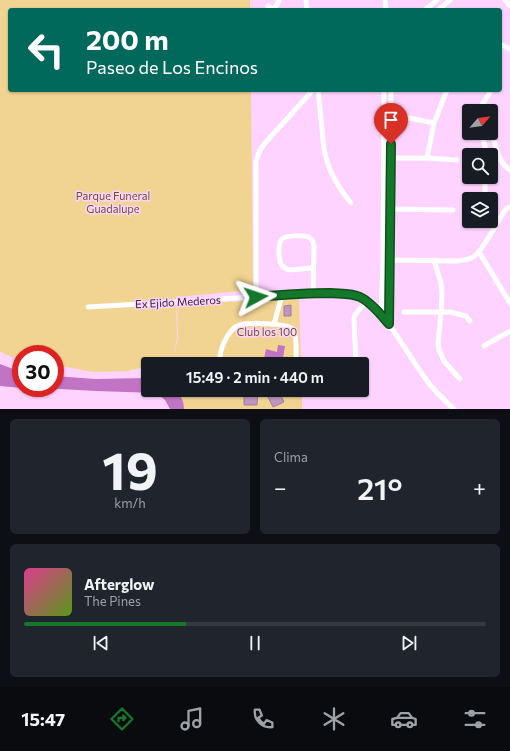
<!DOCTYPE html>
<html lang="es">
<meta charset="utf-8">
<style>
body{margin:0;font-family:Commissioner,sans-serif;background:#20242c;color:#f1f3f6;height:100vh;display:flex;flex-direction:column;font-size:15px;white-space:nowrap}
*{box-sizing:border-box;margin:0}
p{font-size:13px;color:#9ea1a6}
.icon{flex:none;width:22px;height:22px;fill:none;stroke:currentColor;stroke-width:2;stroke-linecap:round;stroke-linejoin:round}
.map{position:relative;height:409px;overflow:hidden}
.sheet{display:flex;flex-direction:column;gap:10px;padding:10px;background:#0d0f14;flex:1}
.sheet>*{flex:none}
.hud{position:absolute;left:8px;top:8px;width:494px;height:84px;border-radius:4px;box-shadow:0 1px 3px #0004;background:#00695c;color:#fff;overflow:hidden}
.needle{width:26px;rotate:62deg}
.tools{position:absolute;left:462px;top:104px;display:grid;gap:8px}
.tools a{display:grid;place-items:center;width:36px;height:36px;border-radius:4px;background:#171b24;box-shadow:0 1px 3px #0004;font-size:20px}
.speed{position:absolute;left:12px;top:345px;display:flex;gap:8px;font-size:20px;font-weight:700;text-align:center}
.speed>*{display:grid;place-content:center;width:52px;height:52px;border-radius:50%;background:#171b24;box-shadow:0 1px 3px #0004;line-height:1}
.speed .limit{border:6px solid #d22;background:#fff;color:#111}
.pin{position:absolute;display:grid;place-items:center;width:34px;height:34px;color:#fff;margin:-41px -17px;border-radius:50% 50% 50% 0;rotate:-45deg;box-shadow:0 0 4px #0007}
.pin .icon{rotate:45deg}
.me{position:absolute;width:44px;margin:-22px;rotate:85deg;stroke-linejoin:round;filter:drop-shadow(0 0 3px #0008)}
.turn{display:flex;align-items:center;gap:14px;height:84px;padding:0 12px;font-size:18px}
.turn .icon{width:52px;height:52px;stroke-width:2.5}
.turn b{display:block;font-size:28px;line-height:34px}
.big{font-size:30px;font-weight:600;line-height:1.1}
.sheet .widget{flex:1;display:flex;flex-direction:column;justify-content:center;gap:6px;min-width:0;padding:0 14px;border-radius:6px;background:#20242c}
.sheet .dial{align-items:center;gap:0}
.dial b{font-size:52px;line-height:1}
.song{display:flex;align-items:center;gap:12px}
.cover{width:48px;height:48px;border-radius:6px;background:linear-gradient(135deg,hsl(330 70% 55%),hsl(90 70% 35%))}
.played{height:4px;border-radius:2px;background:linear-gradient(90deg,#14782a 35%,#363941 35%)}
.keys{display:flex;justify-content:space-around;direction:ltr}
.heat{display:flex;justify-content:space-between;align-items:center;font-size:22px;direction:ltr}
.sheet .tiles{flex:1;display:grid;gap:10px;grid-template-columns:1fr 1fr}
.widget:last-child{grid-column:span 2}
.trip{position:absolute;left:141px;top:357px;width:228px;height:40px;border-radius:4px;background:#171b24;box-shadow:0 1px 3px #0004;font-weight:600;line-height:40px;text-align:center}
.tab-bar{display:flex;height:64px;justify-content:space-around;align-items:center;background:#090b0e;color:#9ea1a6}
.tab-bar .icon{width:28px;height:28px}
.tab-bar .selected{color:#14782a}
.tab-bar b{font-size:18px;color:#f1f3f6}
.map>svg:first-child{display:block}
.green{fill:#f1d392}
.water{fill:#c274c4}
.building{fill:#be95be;stroke:#a47ca4}
.lines{fill:none;stroke-linecap:round;stroke-linejoin:round}
.street{stroke:#fff;stroke-width:5}
.route-casing{stroke:#0d4e1b;stroke-width:10}
.route{stroke:#14782a;stroke-width:7}
.labels{text-anchor:middle;stroke-width:3;stroke-linejoin:round;paint-order:stroke}
.park-label{font-size:11px;fill:#685426;stroke:#fed3ff}
.street-label{font-size:11px;fill:#2e1e2e;stroke:#fed3ff}
</style>
<div class="map">
<svg width="510" height="409" viewBox="0 0 510 409">
<rect width="100%" height="100%" fill="#fed3ff"/>
<g class="green">
<path d="M0 0H250V10H10V90H251L253 290 176 297 177 339 173 358 178 339 177 304 299 299 301 364H172L173 358 154 364H148V366L128 371 93 372 55 365V354H21V359L12 357 0 352Z"/>
<path d="M176 390H302V409H184C184 401 181 396 176 390Z"/>
</g>
<g class="water">
<path d="M278 345 285 346 282 364 272 363 271 364H263L266 349 277 352Z"/>
<path d="M0 364 21 372V388L0 386Z"/>
<path d="M55 376 95 379 148 378V390H176C181 396 184 401 184 409H170L165 400 160 396 155 393 96 391 42 388H55Z"/>
</g>
<g class="building">
<path d="M291 305V316H284V306Z"/>
<path d="M244 390H258L257 405H244Z"/>
<path d="M277 390H278L284 402 273 407 267 395Z"/>
</g>
<g class="lines">
<g class="street">
<path d="M306 0 307 10"/>
<path d="M385 0 386 10"/>
<path d="M505 0 510 6"/>
<path d="M268 6 271 9C276 8 277 5 279 0"/>
<path d="M425 10 437 0"/>
<path d="M438 10 450 0"/>
<path d="M500 44 510 49"/>
<path d="M318 90 324 149C328 171 338 187 351 203"/>
<path d="M478 111 489 94 491 90"/>
<path d="M404 117 434 123"/>
<path d="M481 133 485 146V155"/>
<path d="M491 133C497 146 497 162 510 170"/>
<path d="M389 158H427L457 160"/>
<path d="M427 158 434 123 447 90"/>
<path d="M485 199V177"/>
<path d="M388 209 453 210"/>
<path d="M479 252 510 303"/>
<path d="M386 260 458 261C463 260 469 260 473 257 482 252 497 223 503 213L507 208 510 207"/>
<path d="M434 260 441 283 442 295 441 312 438 344 439 350 444 361 460 379"/>
<path d="M313 293 314 246C313 243 313 240 310 238 306 235 286 235 282 239 279 242 279 247 279 251 279 260 280 268 290 270L313 268"/>
<path d="M256 297V161L260 150 265 143 313 90"/>
<path d="M88 307C142 304 196 301 251 297 281 296 311 291 341 294 350 295 360 296 367 302 392 322 406 352 425 378 433 390 444 400 454 409"/>
<path d="M404 312H450L466 316 470 321"/>
<path d="M381 315 383 260 384 90"/>
<path d="M274 324 282 295"/>
<path d="M389 324 391 90"/>
<path d="M484 346 510 331"/>
<path d="M221 364C217 353 228 328 240 325 248 322 289 323 294 330 297 336 296 357 296 364"/>
<path d="M356 364 354 319 355 315 366 301"/>
</g>
</g>
<g class="lines">
<defs>
<path id="route" d="M256 297C280 295 305 293 330 293 340 294 351 293 360 297 371 302 382 316 389 324L391 144"/>
</defs>
<use href="#route" class="route-casing"/>
<use href="#route" class="route"/>
</g>
<g class="labels">
<g class="park-label">
<text x="113" y="200">Parque Funeral<tspan x="113" dy="13">Guadalupe</tspan></text>
<text x="267" y="336">Club los 100</text>
</g>
<g class="street-label">
<text transform="translate(178 302) rotate(-3)" y="4">Ex Ejido Mederos</text>
</g>
</g>
</svg>
<div class="tools">
<a><svg class="needle" viewBox="-14 -14 28 28"><path d="M0-13l5 13h-10z" fill="#e53935"/><path d="M0 13l5-13h-10z" fill="#9ea1a6"/></svg></a>
<a><svg class="icon" aria-label="search" viewBox="0 0 24 24"><circle cx="10" cy="10" r="6"/><path d="M15 15l6 6"/></svg></a>
<a><svg class="icon" aria-label="layers" viewBox="0 0 24 24"><path d="M12 4l9 5-9 5-9-5zM3 14l9 5 9-5"/></svg></a>
</div>
<div class="speed"><div class="limit">30</div></div>
<div class="pin" style="left:391px;top:144px;background:#d93025"><svg class="icon" aria-label="arrive" viewBox="0 0 24 24"><path d="M6 21V4h12l-3 4 3 4H6"/></svg></div>
<svg class="me" style="left:256px;top:297px" viewBox="-20 -20 40 40"><path d="M0-17L14 15 0 8-14 15z" fill="#14782a" stroke="#fff" stroke-width="4"/></svg>
<div class="trip">15:49 · 2 min · 440 m</div>
<div class="hud">
<div class="turn"><svg class="icon" aria-label="left" viewBox="0 0 24 24"><path d="M17 20v-9H6M10 6l-5 5 5 5"/></svg><div><b>200 m</b>Paseo de Los Encinos</div></div>
</div>
</div>
<section class="sheet">
<div class="tiles">
<div class="widget dial"><b>19</b><p>km/h</p></div>
<div class="widget"><p>Clima</p>
<div class="heat"><a>−</a><b class="big">21°</b><a>+</a></div>
</div>
<div class="widget">
<div class="song"><i class="cover"></i><div><b>Afterglow</b><p>The Pines</p></div></div>
<div class="played"></div>
<div class="keys"><svg class="icon" aria-label="previous" viewBox="0 0 24 24"><path d="M18 5L8 12l10 7zM5 5v14"/></svg><svg class="icon" aria-label="pause" viewBox="0 0 24 24"><path d="M8 5v14M16 5v14"/></svg><svg class="icon" aria-label="next" viewBox="0 0 24 24"><path d="M6 5l10 7-10 7zM19 5v14"/></svg></div>
</div>
</div>
</section>
<nav class="tab-bar">
<b>15:47</b>
<svg class="icon selected" aria-label="directions" viewBox="0 0 24 24"><path d="M12 3l9 9-9 9-9-9zM9 14v-3h6M13 9l2 2-2 2"/></svg>
<svg class="icon" aria-label="music" viewBox="0 0 24 24"><path d="M9 18V5l10-2v13"/><circle cx="6" cy="18" r="3"/><circle cx="16" cy="16" r="3"/></svg>
<svg class="icon" aria-label="phone" viewBox="0 0 24 24"><path d="M5 4h4l2 5-3 2q2 4 5 5l2-3 5 2v4C11 20 4 13 5 4z"/></svg>
<svg class="icon" aria-label="climate" viewBox="0 0 24 24"><path d="M12 3v18M4 7l16 10M4 17L20 7"/></svg>
<svg class="icon" aria-label="car" viewBox="0 0 24 24"><path d="M5 17H2v-5l4-1 3-4h7l3 4 3 1v5h-3M9 17h6M6 11h13"/><circle cx="7" cy="17" r="2"/><circle cx="17" cy="17" r="2"/></svg>
<svg class="icon" aria-label="filters" viewBox="0 0 24 24"><path d="M4 7h16M4 17h16"/><circle cx="9" cy="7" r="2"/><circle cx="15" cy="17" r="2"/></svg>
</nav>
